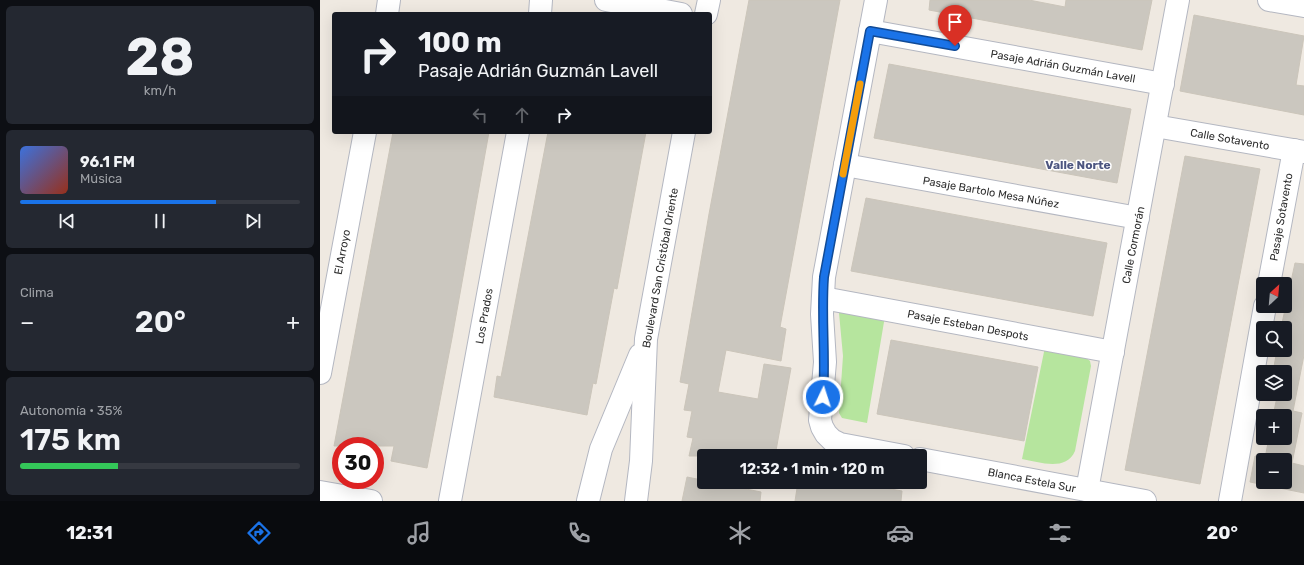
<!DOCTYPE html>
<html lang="es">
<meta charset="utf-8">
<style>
body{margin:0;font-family:Rubik,sans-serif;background:#242831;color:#f1f3f6;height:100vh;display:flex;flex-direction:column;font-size:15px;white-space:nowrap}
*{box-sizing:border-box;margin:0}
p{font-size:13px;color:#9ea1a6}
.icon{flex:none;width:22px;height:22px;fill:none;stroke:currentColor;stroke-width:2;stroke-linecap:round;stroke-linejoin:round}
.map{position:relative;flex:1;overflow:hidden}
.drawer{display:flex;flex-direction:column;gap:6px;padding:6px;background:#0d0f14;width:320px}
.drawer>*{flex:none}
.guide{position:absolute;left:12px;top:12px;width:380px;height:122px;border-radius:4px;box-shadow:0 4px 16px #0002;background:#171b24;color:#f1f3f6;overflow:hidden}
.needle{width:26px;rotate:26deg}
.tools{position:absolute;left:936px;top:277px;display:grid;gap:8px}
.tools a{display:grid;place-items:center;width:36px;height:36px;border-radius:4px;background:#171b24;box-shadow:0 4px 16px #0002;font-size:20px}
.speed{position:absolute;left:12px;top:437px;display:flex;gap:8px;font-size:20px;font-weight:700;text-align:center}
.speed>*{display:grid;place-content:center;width:52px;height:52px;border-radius:50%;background:#171b24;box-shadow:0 4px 16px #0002;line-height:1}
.speed .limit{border:6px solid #d22;background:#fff;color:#111}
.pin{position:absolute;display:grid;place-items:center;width:34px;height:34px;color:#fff;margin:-41px -17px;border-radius:50% 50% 50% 0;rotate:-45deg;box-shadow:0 0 4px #0007}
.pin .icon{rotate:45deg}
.me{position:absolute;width:44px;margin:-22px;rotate:4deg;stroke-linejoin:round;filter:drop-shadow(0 0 3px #0008)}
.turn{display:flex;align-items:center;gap:14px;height:84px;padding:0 20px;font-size:18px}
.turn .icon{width:52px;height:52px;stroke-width:2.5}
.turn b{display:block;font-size:28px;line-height:34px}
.lanes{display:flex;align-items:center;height:38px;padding:0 20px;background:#0003;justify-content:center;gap:20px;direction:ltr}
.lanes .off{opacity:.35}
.big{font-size:30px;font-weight:600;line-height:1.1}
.drawer .widget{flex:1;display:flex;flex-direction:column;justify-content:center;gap:6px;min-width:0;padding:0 14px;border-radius:6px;background:#242831}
.drawer .dial{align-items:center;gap:0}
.dial b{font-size:52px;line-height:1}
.song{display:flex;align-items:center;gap:12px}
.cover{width:48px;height:48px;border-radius:6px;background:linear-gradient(135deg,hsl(220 70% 55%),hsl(10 70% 35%))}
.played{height:4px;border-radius:2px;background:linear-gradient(90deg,#1a73e8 70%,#363941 70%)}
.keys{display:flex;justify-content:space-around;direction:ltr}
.heat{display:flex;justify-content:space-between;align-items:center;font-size:22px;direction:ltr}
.charge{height:6px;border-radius:3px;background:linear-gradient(90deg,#34c759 35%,#363941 0)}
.trip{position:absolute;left:377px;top:449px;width:230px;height:40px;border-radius:4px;background:#171b24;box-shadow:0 4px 16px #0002;font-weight:600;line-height:40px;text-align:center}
.tab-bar{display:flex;height:64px;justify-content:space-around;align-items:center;background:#090b0e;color:#9ea1a6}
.tab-bar .icon{width:28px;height:28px}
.tab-bar .current{color:#1a73e8}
.tab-bar b{font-size:18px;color:#f1f3f6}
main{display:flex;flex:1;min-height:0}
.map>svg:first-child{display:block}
.green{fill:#b6e59e}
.building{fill:#cbc7bf;stroke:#cbc5ba;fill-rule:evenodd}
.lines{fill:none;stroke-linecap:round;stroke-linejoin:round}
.minor-casing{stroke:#b4b7c1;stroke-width:24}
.minor{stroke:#fff;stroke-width:22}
.route-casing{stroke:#114b97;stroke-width:10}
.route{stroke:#1a73e8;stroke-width:7}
.slow{stroke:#f59e0b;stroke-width:7}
.labels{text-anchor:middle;stroke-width:3;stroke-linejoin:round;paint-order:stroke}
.street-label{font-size:11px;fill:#2e2e2e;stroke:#fff}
.neighbourhood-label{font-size:12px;font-weight:bold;fill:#4d5680;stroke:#fff}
</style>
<main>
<section class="drawer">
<div class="widget dial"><b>28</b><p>km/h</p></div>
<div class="widget">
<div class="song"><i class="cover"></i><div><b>96.1 FM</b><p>Música</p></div></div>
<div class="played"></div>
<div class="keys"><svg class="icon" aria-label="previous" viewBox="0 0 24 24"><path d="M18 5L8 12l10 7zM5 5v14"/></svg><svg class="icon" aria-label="pause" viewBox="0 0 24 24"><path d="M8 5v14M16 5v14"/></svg><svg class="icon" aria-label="next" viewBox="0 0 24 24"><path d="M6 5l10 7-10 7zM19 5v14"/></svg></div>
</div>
<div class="widget"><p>Clima</p>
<div class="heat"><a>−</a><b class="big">20°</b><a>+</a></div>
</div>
<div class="widget"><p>Autonomía · 35%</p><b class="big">175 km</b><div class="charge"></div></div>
</section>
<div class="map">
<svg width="984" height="501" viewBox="0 0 984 501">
<rect width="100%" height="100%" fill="#efe9e1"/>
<g class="green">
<path d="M522 308 565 316 547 423 522 418 519 413 523 356 519 313Z"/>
<path d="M725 347 766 358 770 361 771 366 755 451C746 472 719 462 702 459Z"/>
</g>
<g class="building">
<path d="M429 0H520L460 327 466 329 461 361 406 350 398 392 438 399 444 364 471 368 455 456H369L373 438 367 437 372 411 364 410 369 384 360 382 389 214Z"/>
<path d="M610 0H709L745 7 746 0H832L822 50 609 10Z"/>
<path d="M874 15 984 36 976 85 984 86V115L860 91Z"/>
<path d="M569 64 811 109 797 183 554 138Z"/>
<path d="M73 132H169L132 338 107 468 71 461 74 446H14Z"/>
<path d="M228 132H326L297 289 294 288 276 384 273 383 267 415 174 397 177 376 181 377Z"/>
<path d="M865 156 940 169 880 484 805 470Z"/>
<path d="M546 198 787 243 773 316 531 271Z"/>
<path d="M975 263 984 264V355L973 411 982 413 972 463 984 466V493L930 482 935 456 945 458 949 438H965V416H953L957 397 948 395 965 394V372H953L957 350H965V328H961ZM943 460H965V482H943Z"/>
<path d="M571 340 718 367 704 441 557 414Z"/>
<path d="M367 477 441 492 440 501H362Z"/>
<path d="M478 482H532L582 491 581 501H475Z"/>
</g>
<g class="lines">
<defs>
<g id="minor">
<path d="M286 0 361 14"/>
<path d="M556 0 504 277 502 314 505 362 500 420 502 427 506 434 512 440 520 444 584 456"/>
<path d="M949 0 984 6"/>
<path d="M67 14 69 0"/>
<path d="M220 14 221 0"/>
<path d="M386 14 389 0"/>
<path d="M550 31 843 84"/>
<path d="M835 126 984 152"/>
<path d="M525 165 818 218"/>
<path d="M949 284 974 150"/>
<path d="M503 298 793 352"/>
<path d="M0 373 45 132"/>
<path d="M600 459 825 501"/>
<path d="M767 490 858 0"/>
<path d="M0 492 51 501"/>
<path d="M130 501 198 132"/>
<path d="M268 501 281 449 320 355"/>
<path d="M316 501 321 461 326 339 364 132"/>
<path d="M910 501 945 306"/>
</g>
</defs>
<use href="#minor" class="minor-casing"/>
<use href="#minor" class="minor"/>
</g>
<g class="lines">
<defs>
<path id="route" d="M503 397C506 357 501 317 504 277L550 31 635 46"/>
</defs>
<use href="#route" class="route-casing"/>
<use href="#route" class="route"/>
<path class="slow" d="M523 174 540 84"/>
</g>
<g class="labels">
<g class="street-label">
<text transform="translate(743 66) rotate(10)" y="4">Pasaje Adrián Guzmán Lavell</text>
<text transform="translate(910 139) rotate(10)" y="4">Calle Sotavento</text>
<text transform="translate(671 192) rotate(10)" y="4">Pasaje Bartolo Mesa Núñez</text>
<text transform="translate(961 217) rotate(-80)" y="4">Pasaje Sotavento</text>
<text transform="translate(813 245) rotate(-79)" y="4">Calle Cormorán</text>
<text transform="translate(22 252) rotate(-79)" y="4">El Arroyo</text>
<text transform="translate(340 268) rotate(-80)" y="4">Boulevard San Cristóbal Oriente</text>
<text transform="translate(164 316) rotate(-80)" y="4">Los Prados</text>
<text transform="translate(648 325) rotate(11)" y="4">Pasaje Esteban Despots</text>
<text transform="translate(712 480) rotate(11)" y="4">Blanca Estela Sur</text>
</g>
<g class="neighbourhood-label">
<text x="758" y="169">Valle Norte</text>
</g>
</g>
</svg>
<div class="tools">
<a><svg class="needle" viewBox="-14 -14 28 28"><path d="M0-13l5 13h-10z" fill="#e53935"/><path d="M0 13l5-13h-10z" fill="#9ea1a6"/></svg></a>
<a><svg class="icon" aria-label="search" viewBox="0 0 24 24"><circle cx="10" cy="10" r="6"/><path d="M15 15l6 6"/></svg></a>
<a><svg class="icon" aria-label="layers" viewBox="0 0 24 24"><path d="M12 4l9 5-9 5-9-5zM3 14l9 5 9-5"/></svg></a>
<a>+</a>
<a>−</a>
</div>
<div class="speed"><div class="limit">30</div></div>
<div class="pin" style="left:635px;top:46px;background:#d93025"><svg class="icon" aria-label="arrive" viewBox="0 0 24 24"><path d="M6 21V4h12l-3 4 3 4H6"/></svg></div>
<svg class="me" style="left:503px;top:397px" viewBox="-20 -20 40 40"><circle r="17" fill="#1a73e8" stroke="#fff" stroke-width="3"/><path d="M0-11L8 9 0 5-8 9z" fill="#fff"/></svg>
<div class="trip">12:32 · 1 min · 120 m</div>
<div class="guide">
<div class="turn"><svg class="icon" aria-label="right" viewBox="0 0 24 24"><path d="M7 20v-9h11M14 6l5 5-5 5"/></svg><div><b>100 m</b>Pasaje Adrián Guzmán Lavell</div></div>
<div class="lanes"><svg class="icon off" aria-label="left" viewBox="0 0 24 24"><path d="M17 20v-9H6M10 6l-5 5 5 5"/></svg><svg class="icon off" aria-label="ahead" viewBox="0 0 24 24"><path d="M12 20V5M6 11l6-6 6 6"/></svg><svg class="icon" aria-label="right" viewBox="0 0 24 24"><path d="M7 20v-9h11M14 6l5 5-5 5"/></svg></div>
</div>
</div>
</main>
<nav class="tab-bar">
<b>12:31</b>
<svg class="icon current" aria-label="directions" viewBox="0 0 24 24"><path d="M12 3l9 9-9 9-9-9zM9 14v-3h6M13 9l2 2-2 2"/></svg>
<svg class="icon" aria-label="music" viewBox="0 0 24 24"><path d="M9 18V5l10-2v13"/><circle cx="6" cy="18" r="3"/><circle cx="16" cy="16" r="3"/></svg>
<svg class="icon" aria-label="phone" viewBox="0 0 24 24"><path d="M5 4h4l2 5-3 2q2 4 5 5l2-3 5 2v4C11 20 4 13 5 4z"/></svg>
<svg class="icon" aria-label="climate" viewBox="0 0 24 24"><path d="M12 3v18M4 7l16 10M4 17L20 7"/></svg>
<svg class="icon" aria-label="car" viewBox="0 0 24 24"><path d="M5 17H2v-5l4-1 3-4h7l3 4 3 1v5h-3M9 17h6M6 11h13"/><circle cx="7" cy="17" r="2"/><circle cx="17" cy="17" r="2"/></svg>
<svg class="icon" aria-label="filters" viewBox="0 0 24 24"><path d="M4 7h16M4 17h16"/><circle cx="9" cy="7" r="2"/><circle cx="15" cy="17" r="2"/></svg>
<b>20°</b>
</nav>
